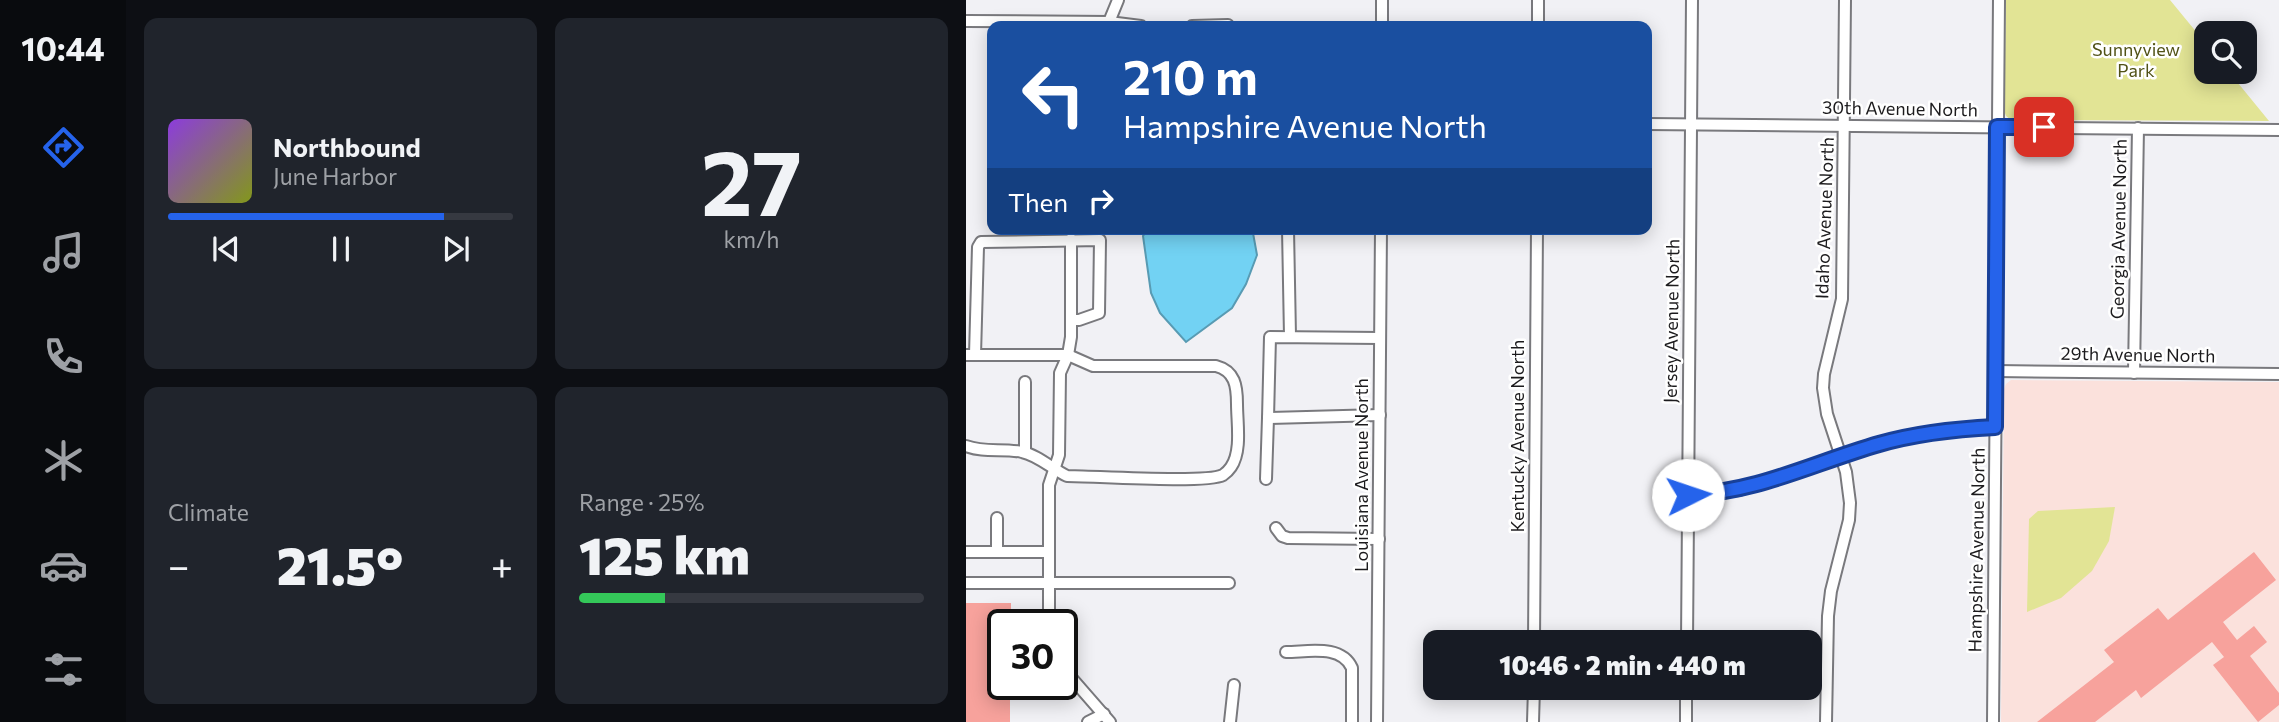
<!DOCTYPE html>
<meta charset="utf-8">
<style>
body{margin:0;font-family:Commissioner,sans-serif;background:#20242c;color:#f1f3f6;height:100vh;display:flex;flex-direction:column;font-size:26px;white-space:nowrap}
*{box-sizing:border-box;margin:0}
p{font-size:23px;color:#9ea1a6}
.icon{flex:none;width:38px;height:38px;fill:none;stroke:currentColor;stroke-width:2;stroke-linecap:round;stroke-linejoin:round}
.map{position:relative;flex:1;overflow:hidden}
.drawer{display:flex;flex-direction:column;gap:18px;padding:18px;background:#0d0f14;width:840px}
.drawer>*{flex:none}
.top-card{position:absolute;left:21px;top:21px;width:665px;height:214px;border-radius:14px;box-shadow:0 4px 18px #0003;background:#1a4fa0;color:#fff;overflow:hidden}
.buttons{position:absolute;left:1228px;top:21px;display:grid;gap:14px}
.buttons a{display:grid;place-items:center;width:63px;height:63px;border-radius:14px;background:#171b24;box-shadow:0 4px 18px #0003;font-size:35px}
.speed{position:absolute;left:21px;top:609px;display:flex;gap:14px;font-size:35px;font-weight:700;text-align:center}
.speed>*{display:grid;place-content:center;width:91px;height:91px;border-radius:50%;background:#171b24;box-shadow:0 4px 18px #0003;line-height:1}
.speed .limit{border:4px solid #111;border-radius:10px;background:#fff;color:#111}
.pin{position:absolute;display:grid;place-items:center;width:60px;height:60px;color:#fff;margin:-30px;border-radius:14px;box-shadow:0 4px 10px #0006}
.me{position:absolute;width:77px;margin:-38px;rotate:86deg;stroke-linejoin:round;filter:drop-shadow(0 0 5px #0008)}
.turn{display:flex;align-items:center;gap:24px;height:147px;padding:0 21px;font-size:32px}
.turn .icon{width:91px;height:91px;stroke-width:2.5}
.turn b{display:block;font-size:49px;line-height:60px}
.then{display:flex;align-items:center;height:66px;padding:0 21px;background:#0003;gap:14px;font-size:26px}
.big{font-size:52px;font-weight:800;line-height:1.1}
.drawer .widget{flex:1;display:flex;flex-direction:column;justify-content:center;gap:10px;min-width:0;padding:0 24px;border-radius:14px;background:#20242c}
.drawer .dial{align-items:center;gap:0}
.dial b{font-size:91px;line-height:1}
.song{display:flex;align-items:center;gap:21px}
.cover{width:84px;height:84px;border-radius:10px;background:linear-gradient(135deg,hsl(270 70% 55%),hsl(70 70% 35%))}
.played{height:7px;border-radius:4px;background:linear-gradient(90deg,#2563eb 80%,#363941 80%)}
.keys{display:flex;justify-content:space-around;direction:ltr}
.heat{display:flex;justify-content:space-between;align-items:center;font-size:38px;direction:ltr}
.charge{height:10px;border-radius:5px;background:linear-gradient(90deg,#34c759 25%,#363941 0)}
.drawer .tiles{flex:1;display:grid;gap:18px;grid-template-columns:repeat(2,1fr)}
.trip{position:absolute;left:457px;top:630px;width:399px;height:70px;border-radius:14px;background:#171b24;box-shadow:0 4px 18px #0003;font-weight:800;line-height:70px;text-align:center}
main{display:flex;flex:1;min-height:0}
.menu{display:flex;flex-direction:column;width:126px;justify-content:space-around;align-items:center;background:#090b0e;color:#9ea1a6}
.menu .icon{width:49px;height:49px}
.menu .current{color:#2563eb}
.menu b{font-size:32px;color:#f1f3f6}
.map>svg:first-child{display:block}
.education{fill:#fbe1dc}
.green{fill:#e2e495}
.water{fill:#72d2f3;stroke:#589bb3;stroke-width:2}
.building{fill:#f7a29c}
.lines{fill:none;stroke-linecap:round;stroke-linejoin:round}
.minor-casing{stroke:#79797d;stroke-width:14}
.minor{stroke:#fff;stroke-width:10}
.route-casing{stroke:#184099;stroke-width:18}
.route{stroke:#2563eb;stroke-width:12}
.labels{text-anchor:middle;stroke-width:5;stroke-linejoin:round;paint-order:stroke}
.park-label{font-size:18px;fill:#515216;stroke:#fff}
.street-label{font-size:18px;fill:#1c1b1d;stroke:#fff}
</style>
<main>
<nav class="menu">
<b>10:44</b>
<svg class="icon current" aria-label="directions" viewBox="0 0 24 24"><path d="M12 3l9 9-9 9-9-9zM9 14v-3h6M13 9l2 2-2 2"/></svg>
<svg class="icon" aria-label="music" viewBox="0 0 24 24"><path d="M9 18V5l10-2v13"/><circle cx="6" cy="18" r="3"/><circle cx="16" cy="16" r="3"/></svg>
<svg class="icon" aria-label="phone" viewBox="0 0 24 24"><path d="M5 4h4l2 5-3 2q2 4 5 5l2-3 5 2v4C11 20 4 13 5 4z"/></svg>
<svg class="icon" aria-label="climate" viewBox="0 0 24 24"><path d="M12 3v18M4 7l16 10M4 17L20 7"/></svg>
<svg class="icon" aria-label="car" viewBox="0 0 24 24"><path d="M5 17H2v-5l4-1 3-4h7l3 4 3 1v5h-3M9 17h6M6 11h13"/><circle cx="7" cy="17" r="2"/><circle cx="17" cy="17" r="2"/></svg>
<svg class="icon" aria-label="filters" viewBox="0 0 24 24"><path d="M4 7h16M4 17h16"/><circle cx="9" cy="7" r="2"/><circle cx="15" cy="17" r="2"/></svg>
</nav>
<section class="drawer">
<div class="tiles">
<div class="widget">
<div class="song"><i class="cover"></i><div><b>Northbound</b><p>June Harbor</p></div></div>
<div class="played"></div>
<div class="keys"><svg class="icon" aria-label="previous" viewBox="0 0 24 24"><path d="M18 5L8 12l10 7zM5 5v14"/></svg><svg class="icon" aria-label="pause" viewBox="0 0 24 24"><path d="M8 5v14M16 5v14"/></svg><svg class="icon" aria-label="next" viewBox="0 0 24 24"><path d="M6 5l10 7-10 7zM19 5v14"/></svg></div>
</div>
<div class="widget dial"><b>27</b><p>km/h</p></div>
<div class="widget"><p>Climate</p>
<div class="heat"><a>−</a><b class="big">21.5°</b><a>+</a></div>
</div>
<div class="widget"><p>Range · 25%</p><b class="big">125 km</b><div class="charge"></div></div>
</div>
</section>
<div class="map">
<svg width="1313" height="722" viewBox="0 0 1313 722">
<rect width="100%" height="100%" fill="#f1f1f5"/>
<path class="education" d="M1045 380 1313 382V722H1035L1038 389 1040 384Z"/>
<g class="green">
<path d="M1040 0H1204L1241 45V72H1263L1303 121 1045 120 1040 116 1038 110Z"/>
<path d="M1149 507 1143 541 1126 571 1095 598 1061 612 1063 519 1072 511Z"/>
</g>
<path class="water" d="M182 229H284L287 233 291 255 280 284 266 308 220 342 194 313 185 293 177 236Z"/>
<g class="building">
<path d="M1288 552 1310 580 1257 622 1271 640 1288 626 1301 642 1284 656 1313 693V705L1292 722 1247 665 1258 657 1246 642 1175 698 1170 690 1129 722H1071L1148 662 1138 650 1192 608 1202 620Z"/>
<path d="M0 603H45V625H37V684H44V722H0Z"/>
</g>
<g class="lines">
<defs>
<g id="minor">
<path d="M0 21 143 22 175 26"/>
<path d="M143 22 152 0"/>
<path d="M226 26 262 25"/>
<path d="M416 26V0"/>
<path d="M572 26V0"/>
<path d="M681 124 1313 130"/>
<path d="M322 229 324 336"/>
<path d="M0 355H102L127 366H250C269 371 271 386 271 404 271 423 276 451 265 467 263 470 260 473 257 475 240 484 127 476 101 476 86 469 72 455 56 452 37 448 18 453 0 446"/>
<path d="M9 355 12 247 15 242 134 240 133 313 113 320H105"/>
<path d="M1030 371 1313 374"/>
<path d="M1168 373 1172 128"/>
<path d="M414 415 302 418 304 337 414 338"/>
<path d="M59 452V382"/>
<path d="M300 479 302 418"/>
<path d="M721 495 773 490 941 436 971 431 1029 427"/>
<path d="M310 528 316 536 322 538 413 539"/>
<path d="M0 552H82"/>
<path d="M31 552V518"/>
<path d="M0 583H263"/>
<path d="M83 625V485L93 455 94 373 102 355 105 337V239"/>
<path d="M568 642 571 229"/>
<path d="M721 642 726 0"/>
<path d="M320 652C342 652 375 644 386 668V722"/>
<path d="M96 667 144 722"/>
<path d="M122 722 138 714"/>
<path d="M264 722 268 685"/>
<path d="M411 722 415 229"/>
<path d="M567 722 568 688"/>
<path d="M720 722V688"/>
<path d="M860 722 862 616 865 591 883 520 884 503 880 472 861 414 857 388 858 374 876 299 879 0"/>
<path d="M1027 722 1033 0"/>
</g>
</defs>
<use href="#minor" class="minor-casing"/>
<use href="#minor" class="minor"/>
</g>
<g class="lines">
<defs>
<path id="route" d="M722 495C792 492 847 463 913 444 951 433 989 429 1029 427L1031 127H1078"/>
</defs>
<use href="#route" class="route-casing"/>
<use href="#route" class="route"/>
</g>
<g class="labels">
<g class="park-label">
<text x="1170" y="56">Sunnyview<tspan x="1170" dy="21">Park</tspan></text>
</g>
<g class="street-label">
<text transform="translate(934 109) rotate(1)" y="6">30th Avenue North</text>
<text transform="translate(859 218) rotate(-88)" y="6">Idaho Avenue North</text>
<text transform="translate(1153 229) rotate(-89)" y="6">Georgia Avenue North</text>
<text transform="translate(706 321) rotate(-89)" y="6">Jersey Avenue North</text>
<text transform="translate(1172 355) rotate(1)" y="6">29th Avenue North</text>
<text transform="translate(552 436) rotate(-90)" y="6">Kentucky Avenue North</text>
<text transform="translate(396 475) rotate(-90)" y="6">Louisiana Avenue North</text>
<text transform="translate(1011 550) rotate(-89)" y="6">Hampshire Avenue North</text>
</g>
</g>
</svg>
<div class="buttons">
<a><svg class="icon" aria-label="search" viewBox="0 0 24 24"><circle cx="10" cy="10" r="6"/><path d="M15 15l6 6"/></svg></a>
</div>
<div class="speed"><div class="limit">30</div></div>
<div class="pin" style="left:1078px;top:127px;background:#d93025"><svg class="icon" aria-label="arrive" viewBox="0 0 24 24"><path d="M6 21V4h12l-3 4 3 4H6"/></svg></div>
<svg class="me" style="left:722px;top:495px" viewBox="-20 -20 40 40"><circle r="19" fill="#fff"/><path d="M0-13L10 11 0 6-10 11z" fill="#2563eb"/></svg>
<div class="trip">10:46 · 2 min · 440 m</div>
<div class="top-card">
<div class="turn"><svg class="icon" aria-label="left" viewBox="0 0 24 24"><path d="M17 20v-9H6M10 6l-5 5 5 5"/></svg><div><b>210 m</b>Hampshire Avenue North</div></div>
<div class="then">Then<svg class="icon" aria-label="right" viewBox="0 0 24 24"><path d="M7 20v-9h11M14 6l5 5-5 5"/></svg></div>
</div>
</div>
</main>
